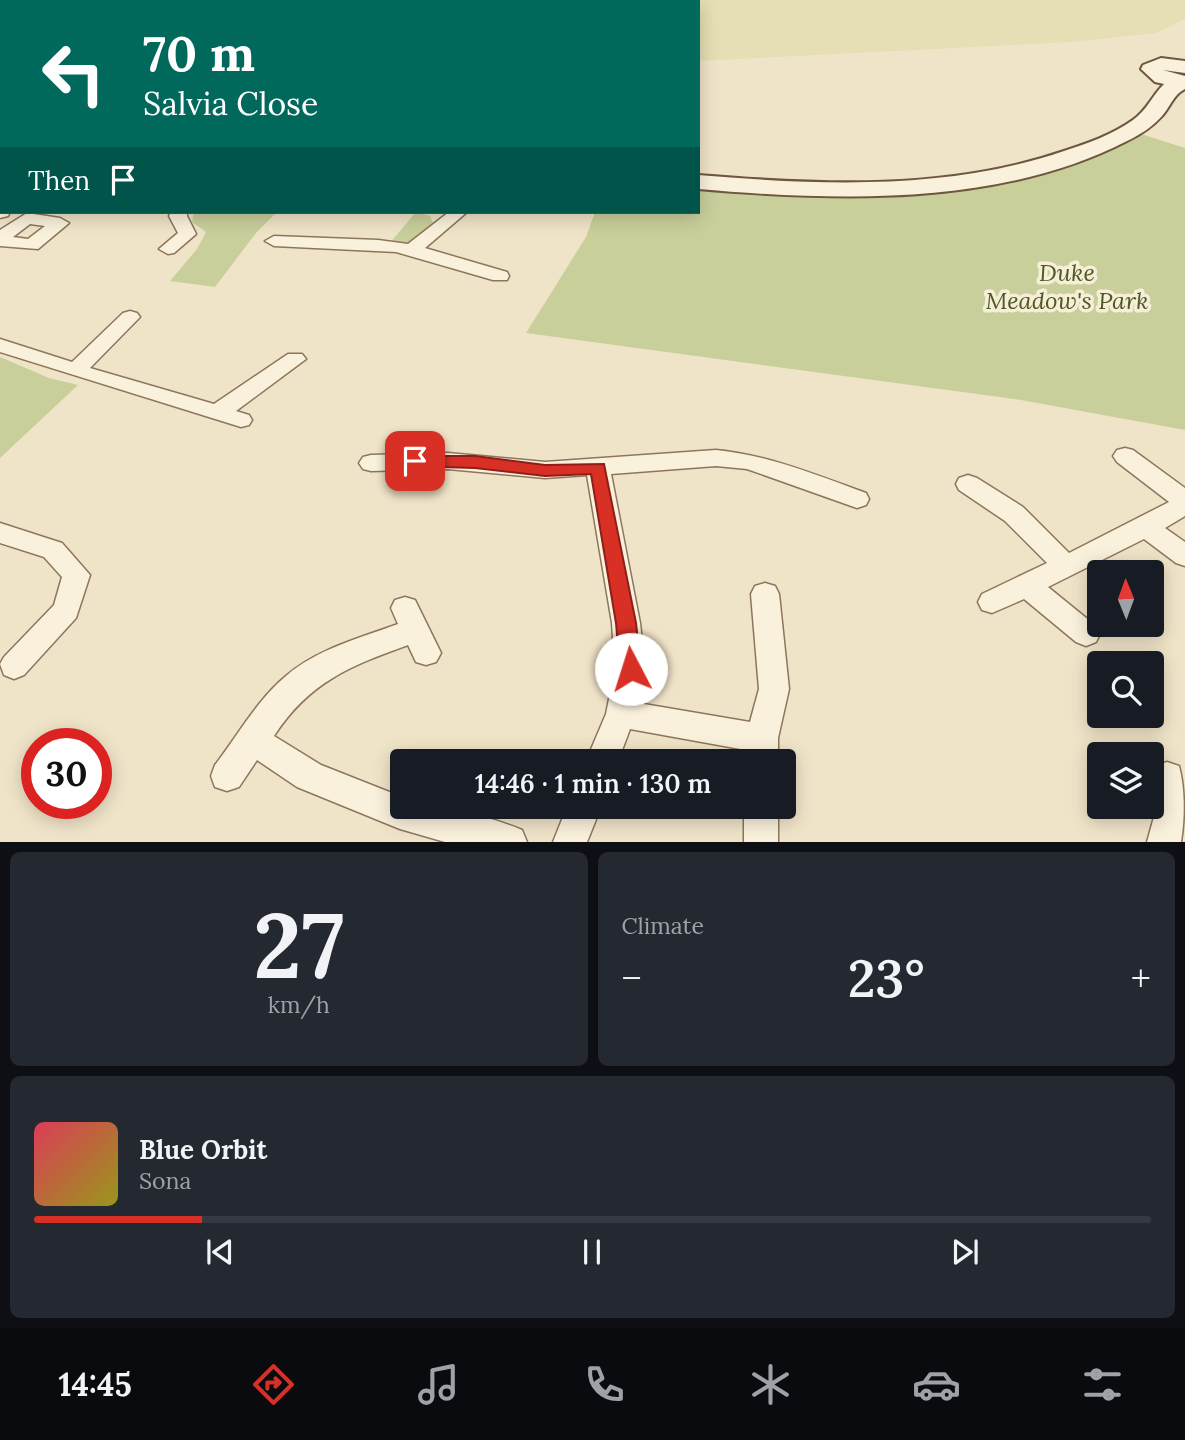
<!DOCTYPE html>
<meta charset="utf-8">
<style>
body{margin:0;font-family:Lora,serif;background:#242831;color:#f1f3f6;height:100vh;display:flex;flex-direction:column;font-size:26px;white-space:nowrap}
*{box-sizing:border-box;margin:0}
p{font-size:23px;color:#9ea1a6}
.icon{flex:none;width:38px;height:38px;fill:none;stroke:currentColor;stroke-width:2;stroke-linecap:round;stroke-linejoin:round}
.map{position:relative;height:842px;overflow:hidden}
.drawer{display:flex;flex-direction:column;gap:10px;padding:10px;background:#0d0f14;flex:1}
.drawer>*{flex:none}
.hud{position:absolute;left:0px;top:0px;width:700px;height:214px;box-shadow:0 4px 18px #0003;background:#00695c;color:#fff;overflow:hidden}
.needle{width:46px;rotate:359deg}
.buttons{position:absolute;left:1087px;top:560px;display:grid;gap:14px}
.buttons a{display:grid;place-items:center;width:77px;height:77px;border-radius:7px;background:#171b24;box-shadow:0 4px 18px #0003;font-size:35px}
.speed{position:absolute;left:21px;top:728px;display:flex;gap:14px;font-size:35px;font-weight:700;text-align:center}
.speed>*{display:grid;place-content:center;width:91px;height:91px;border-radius:50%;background:#171b24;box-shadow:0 4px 18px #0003;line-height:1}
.speed .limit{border:10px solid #d22;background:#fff;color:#111}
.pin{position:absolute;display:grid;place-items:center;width:60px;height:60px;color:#fff;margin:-30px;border-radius:14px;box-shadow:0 4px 10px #0006}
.me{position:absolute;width:77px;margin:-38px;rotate:355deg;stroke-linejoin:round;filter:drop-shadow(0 0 5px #0008)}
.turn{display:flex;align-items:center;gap:24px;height:147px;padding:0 28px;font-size:32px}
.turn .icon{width:91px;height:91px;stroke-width:2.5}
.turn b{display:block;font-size:49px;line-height:60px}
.then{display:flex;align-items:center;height:66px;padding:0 28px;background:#0003;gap:14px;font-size:26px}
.big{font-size:52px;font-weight:600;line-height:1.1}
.drawer .card{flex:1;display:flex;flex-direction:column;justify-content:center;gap:10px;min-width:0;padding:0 24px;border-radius:10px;background:#242831}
.drawer .dial{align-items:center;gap:0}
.dial b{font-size:91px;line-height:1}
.song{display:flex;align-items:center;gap:21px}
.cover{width:84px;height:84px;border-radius:10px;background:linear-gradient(135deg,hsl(350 70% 55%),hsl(60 70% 35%))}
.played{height:7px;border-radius:4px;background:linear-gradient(90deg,#d93025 15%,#363941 15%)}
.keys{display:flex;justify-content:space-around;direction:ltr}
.heat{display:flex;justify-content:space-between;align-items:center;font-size:38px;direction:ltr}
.drawer .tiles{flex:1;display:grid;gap:10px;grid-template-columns:1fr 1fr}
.card:last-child{grid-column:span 2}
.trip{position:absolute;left:390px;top:749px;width:406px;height:70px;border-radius:7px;background:#171b24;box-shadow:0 4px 18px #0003;font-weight:600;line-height:70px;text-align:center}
.menu{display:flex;height:112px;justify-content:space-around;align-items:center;background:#090b0e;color:#9ea1a6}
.menu .icon{width:49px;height:49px}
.menu .current{color:#d93025}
.menu b{font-size:32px;color:#f1f3f6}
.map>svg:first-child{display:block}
.farmland{fill:#e6deb5}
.green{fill:#c9cf9b}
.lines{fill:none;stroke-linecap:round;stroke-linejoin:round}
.street-casing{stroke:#8d765c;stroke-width:3}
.secondary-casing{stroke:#6f573f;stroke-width:4}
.street{fill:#faf1dc;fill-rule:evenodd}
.secondary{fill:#faf1dc;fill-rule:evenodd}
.route{fill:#d93025;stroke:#8d1f18;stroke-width:2}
.labels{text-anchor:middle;stroke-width:7;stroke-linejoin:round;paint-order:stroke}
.park-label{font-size:24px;font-style:italic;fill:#4d5a26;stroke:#f7eed8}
</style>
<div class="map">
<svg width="1185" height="842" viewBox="0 0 1185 842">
<rect width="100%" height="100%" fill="#f0e4c8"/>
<path class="farmland" d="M10 0H1185V19L1156 33 1071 42 698 61V2Z"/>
<g class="green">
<path d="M1138 133 1185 148V430L1021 400 526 333 586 237 595 212H698V186L822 193 1025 175Z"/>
<path d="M194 212H277L256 233 215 287 170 281 197 249 206 232 192 222Z"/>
<path d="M416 212 430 216 433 223 407 244H389Z"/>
<path d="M0 357 49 378 78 385 0 458Z"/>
</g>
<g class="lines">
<defs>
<g id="street">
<rect x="0" y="86" width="2" height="9"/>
<rect x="0" y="128" width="2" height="8"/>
<path d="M0 207 2 212H10L8 216 0 218Z"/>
<path d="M171 212H187V216L196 234 174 253 168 254 159 249 178 233 169 216Z"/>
<path d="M449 212H467L425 248 507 272 509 276 507 280H493L396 252 274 246 265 241 274 236 378 240 408 244Z"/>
<path d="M27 213 60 218 69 223 38 249 0 246V230ZM30 224 45 226 28 239 13 237Z"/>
<path d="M130 311 137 313 140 317 90 368 214 404 288 354H302L306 359 236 411 249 415 252 420 249 425 241 427 0 352V339L72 362 123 313Z"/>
<path d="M1125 448 1133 450 1185 488V516L1165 528 1185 542V566L1176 563 1144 539 1048 587 1096 626 1100 634 1096 642 1086 646 1076 642 1024 599 992 613 982 610 978 602 982 594 1047 563 1005 521 959 490 956 484 959 478 968 475 977 478 1023 507 1069 553 1169 502 1117 462 1113 456 1117 450Z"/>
<path d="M716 450C768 455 816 475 866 493L869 499 866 505 857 508 747 469 716 466 611 474 640 623 645 669 638 703 750 722 759 689 751 594 755 586 765 583 775 586 779 594 789 689 778 738V761H746V750L630 729 618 761H586L606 714 615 669 612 623 587 475 545 478 448 469 371 471 363 469 359 463 363 457 371 455 448 453 545 462Z"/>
<path d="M0 523 62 543 90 575 76 618 24 675 14 679 4 675 0 664 4 657 54 605 62 577 44 557 0 543Z"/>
<path d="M405 597 415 600 441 653 436 662 426 665 416 662 408 645C350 666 309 682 274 736L321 765 402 797V807C443 807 484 814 522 830L527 842H445L400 829 297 787 257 760 239 787 227 791 215 787 211 776 215 765C238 735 257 700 286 676 317 649 360 638 398 624L391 608 395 600Z"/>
<path d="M1167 762 1179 766C1185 788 1185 818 1181 842H1147L1154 817 1152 775 1155 766Z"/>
<path d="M567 807H601L587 842H553Z"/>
<rect x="744" y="807" width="34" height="35"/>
</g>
<g id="secondary">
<rect x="0" y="30" width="2" height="11"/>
<path d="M1161 58 1185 61V73L1163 70 1185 76V89C1174 94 1170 107 1162 116 1152 127 1140 135 1127 141 999 207 838 201 698 189V175C820 185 947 191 1064 151 1088 143 1112 135 1133 120 1147 110 1152 96 1164 84L1155 82 1141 69 1143 65Z"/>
</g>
</defs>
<use href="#street" class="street-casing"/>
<use href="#secondary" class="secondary-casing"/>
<use href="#street" class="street"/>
<use href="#secondary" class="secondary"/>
</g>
<path class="route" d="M415 456H475L545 465 604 464 636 623 641 669 638 675 631 678 623 675 620 669 616 623 591 474 545 476 475 468 409 466 407 461 409 457Z"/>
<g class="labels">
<g class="park-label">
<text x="1067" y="281">Duke<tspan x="1067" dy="28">Meadow's Park</tspan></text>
</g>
</g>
</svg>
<div class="buttons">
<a><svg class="needle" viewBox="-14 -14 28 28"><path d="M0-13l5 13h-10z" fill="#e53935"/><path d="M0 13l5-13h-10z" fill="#9ea1a6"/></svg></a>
<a><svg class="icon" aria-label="search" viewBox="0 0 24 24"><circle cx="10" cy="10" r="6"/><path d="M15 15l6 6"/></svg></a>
<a><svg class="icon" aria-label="layers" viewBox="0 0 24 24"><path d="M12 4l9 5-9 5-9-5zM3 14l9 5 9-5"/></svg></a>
</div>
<div class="speed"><div class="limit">30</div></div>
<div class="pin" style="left:415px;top:461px;background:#d93025"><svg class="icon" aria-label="arrive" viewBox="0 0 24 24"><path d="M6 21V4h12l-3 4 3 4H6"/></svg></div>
<svg class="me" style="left:631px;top:669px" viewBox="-20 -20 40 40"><circle r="19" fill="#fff"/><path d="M0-13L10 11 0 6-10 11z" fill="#d93025"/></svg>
<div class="trip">14:46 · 1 min · 130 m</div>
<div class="hud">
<div class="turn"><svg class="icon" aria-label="left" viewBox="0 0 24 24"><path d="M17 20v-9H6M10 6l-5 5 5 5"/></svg><div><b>70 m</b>Salvia Close</div></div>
<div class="then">Then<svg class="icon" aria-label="arrive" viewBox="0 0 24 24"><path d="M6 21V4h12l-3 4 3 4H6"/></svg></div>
</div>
</div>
<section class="drawer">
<div class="tiles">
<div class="card dial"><b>27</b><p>km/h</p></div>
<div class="card"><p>Climate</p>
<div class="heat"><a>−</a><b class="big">23°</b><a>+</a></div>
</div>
<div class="card">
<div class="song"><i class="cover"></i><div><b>Blue Orbit</b><p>Sona</p></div></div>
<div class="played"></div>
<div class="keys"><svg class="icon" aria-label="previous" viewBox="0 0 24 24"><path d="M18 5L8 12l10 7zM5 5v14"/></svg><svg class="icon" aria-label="pause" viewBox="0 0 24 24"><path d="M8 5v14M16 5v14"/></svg><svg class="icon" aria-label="next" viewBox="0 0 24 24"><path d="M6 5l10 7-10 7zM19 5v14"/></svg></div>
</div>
</div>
</section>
<nav class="menu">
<b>14:45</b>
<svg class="icon current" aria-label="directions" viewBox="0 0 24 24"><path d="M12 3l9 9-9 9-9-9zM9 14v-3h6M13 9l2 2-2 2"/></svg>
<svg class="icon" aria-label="music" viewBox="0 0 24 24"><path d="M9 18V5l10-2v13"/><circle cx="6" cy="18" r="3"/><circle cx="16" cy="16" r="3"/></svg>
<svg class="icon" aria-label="phone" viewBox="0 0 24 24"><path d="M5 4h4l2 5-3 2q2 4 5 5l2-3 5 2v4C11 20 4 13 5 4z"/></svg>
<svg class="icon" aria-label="climate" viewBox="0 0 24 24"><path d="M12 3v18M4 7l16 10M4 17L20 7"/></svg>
<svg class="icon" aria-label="car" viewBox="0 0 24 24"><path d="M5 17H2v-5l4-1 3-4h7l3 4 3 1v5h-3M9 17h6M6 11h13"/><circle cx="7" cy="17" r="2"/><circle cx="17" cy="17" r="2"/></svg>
<svg class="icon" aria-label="filters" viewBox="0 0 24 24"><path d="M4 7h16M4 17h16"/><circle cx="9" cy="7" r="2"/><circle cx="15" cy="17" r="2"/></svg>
</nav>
